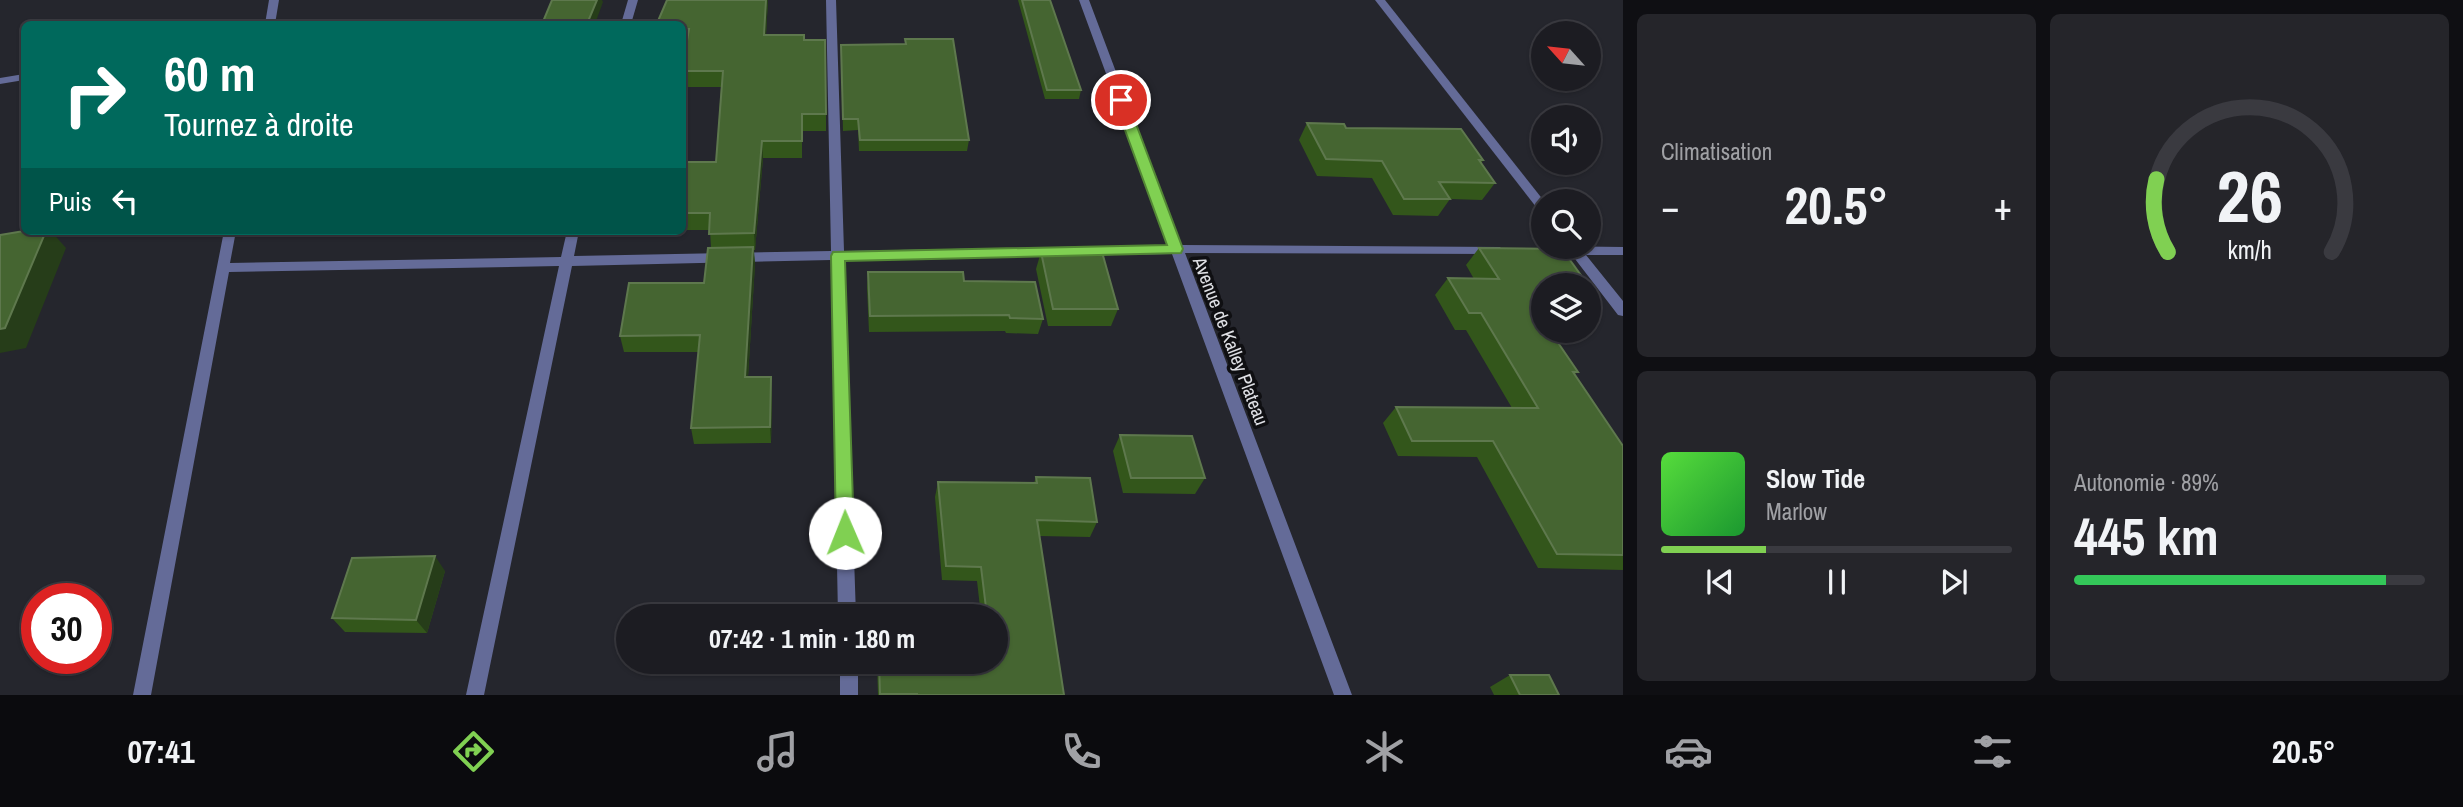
<!DOCTYPE html>
<html lang="fr">
<meta charset="utf-8">
<style>
body{margin:0;font-family:"Archivo Narrow",sans-serif;background:#25252a;color:#f1f3f6;height:100vh;display:flex;flex-direction:column;font-size:26px;white-space:nowrap}
*{box-sizing:border-box;margin:0}
p{font-size:23px;color:#a0a1a5}
.icon{flex:none;width:38px;height:38px;fill:none;stroke:currentColor;stroke-width:2;stroke-linecap:round;stroke-linejoin:round}
.map{position:relative;flex:1;overflow:hidden}
.sheet{display:flex;flex-direction:column;gap:14px;padding:14px;background:#0f0f13;width:840px}
.sheet>*{flex:none}
.hud{position:absolute;left:21px;top:21px;width:665px;height:214px;border-radius:10px;box-shadow:0 2px 5px #0004,0 0 0 2px #3a3a40;background:#00695c;color:#fff;overflow:hidden}
.needle{width:46px;rotate:297deg}
.buttons{position:absolute;left:1531px;top:21px;display:grid;gap:14px}
.buttons a{display:grid;place-items:center;width:70px;height:70px;border-radius:50%;background:#1c1c22;box-shadow:0 2px 5px #0004,0 0 0 2px #3a3a40;font-size:35px}
.speed{position:absolute;left:21px;top:583px;display:flex;gap:14px;font-size:35px;font-weight:700;text-align:center}
.speed>*{display:grid;place-content:center;width:91px;height:91px;border-radius:50%;background:#1c1c22;box-shadow:0 2px 5px #0004,0 0 0 2px #3a3a40;line-height:1}
.speed .limit{border:10px solid #d22;background:#fff;color:#111}
.pin{position:absolute;display:grid;place-items:center;width:60px;height:60px;color:#fff;margin:-30px;border:4px solid #fff;border-radius:50%;box-shadow:0 2px 7px #0007}
.me{position:absolute;width:77px;margin:-38px;rotate:359deg;stroke-linejoin:round;filter:drop-shadow(0 0 5px #0008)}
.turn{display:flex;align-items:center;gap:24px;height:147px;padding:0 28px;font-size:32px}
.turn .icon{width:91px;height:91px;stroke-width:2.5}
.turn b{display:block;font-size:49px;line-height:60px}
.then{display:flex;align-items:center;height:66px;padding:0 28px;background:#0003;gap:14px;font-size:26px}
.big{font-size:52px;font-weight:700;line-height:1.1}
.sheet .card{flex:1;display:flex;flex-direction:column;justify-content:center;gap:10px;min-width:0;padding:0 24px;border-radius:10px;background:#25252a}
.sheet .dial{align-items:center;gap:0}
.dial svg{height:182px;overflow:visible;fill:none;stroke:#3a3a40;stroke-width:7;stroke-linecap:round;text-anchor:middle}
.dial text{fill:#f1f3f6;stroke:none}
.song{display:flex;align-items:center;gap:21px}
.cover{width:84px;height:84px;border-radius:10px;background:linear-gradient(135deg,hsl(110 70% 55%),hsl(130 70% 35%))}
.played{height:7px;border-radius:4px;background:linear-gradient(90deg,#80d052 30%,#3a3a40 30%)}
.keys{display:flex;justify-content:space-around;direction:ltr}
.heat{display:flex;justify-content:space-between;align-items:center;font-size:38px;direction:ltr}
.charge{height:10px;border-radius:5px;background:linear-gradient(90deg,#34c759 89%,#3a3a40 0)}
.sheet .tiles{flex:1;display:grid;gap:14px;grid-template-columns:repeat(2,1fr)}
.trip{position:absolute;left:616px;top:604px;width:392px;height:70px;border-radius:35px;background:#1c1c22;box-shadow:0 2px 5px #0004,0 0 0 2px #3a3a40;font-weight:700;line-height:70px;text-align:center}
.tab-bar{display:flex;height:112px;justify-content:space-around;align-items:center;background:#0b0b0e;color:#a0a1a5}
.tab-bar .icon{width:49px;height:49px}
.tab-bar .on{color:#80d052}
.tab-bar b{font-size:32px;color:#f1f3f6}
main{display:flex;flex:1;min-height:0}
.map>svg:first-child{display:block}
.lines{fill:none;stroke-linecap:round;stroke-linejoin:round}
.minor{fill:#646b98;fill-rule:evenodd}
.wall{fill:#33561b}
.shaded-wall{fill:#263d19}
.building{fill:#456531;stroke:#5e784d;stroke-width:2}
.route{fill:#80d052;stroke:#538735;stroke-width:2}
.labels{text-anchor:middle;stroke-width:7;stroke-linejoin:round;paint-order:stroke}
.street-label{font-size:19px;fill:#dfe0e5;stroke:#0f0f12}
</style>
<main>
<div class="map">
<svg width="1623" height="695" viewBox="0 0 1623 695">
<rect width="100%" height="100%" fill="#25262d"/>
<g class="lines">
<g class="minor">
<path d="M269 0H279L275 24H265Z"/>
<path d="M628 0H638L631 24H621Z"/>
<path d="M826 0H836L844 251 1169 245 1079 0H1089L1181 245 1500 247 1502 250 1500 253 1496 254 1185 253 1352 695H1334L1172 254 844 260 856 616H838L831 260 572 266 484 695H466L559 266 229 272 151 695H133L224 231H236L230 263 561 257 567 231H579L574 256 831 251Z"/>
<path d="M1375 0H1385L1544 201V213L1540 212Z"/>
<path d="M24 74V80L0 84V78Z"/>
<path d="M1544 246 1623 247V255H1586L1623 301V316L1618 315 1572 255 1540 253 1538 250Z"/>
<rect x="840" y="662" width="18" height="33"/>
</g>
</g>
<g class="wall">
<path d="M667 0H768L766 35 804 40 826 114V131H802V158H763L755 250H754L755 264 748 377 772 393 771 443 694 444 691 428 699 352H624L620 336 704 283 711 248 710 230H682V162H716L721 87H684L682 67 686 45H682V24H659L658 21Z"/>
<path d="M1018 0H1050L1081 90 1079 99H1045Z"/>
<path d="M905 39 969 140 967 151H859L858 130 843 131 841 45 905 44Z"/>
<path d="M1307 123 1346 128 1483 160 1481 164 1495 183 1482 200 1450 199 1438 216 1393 215 1372 178 1317 176 1299 140Z"/>
<path d="M1479 248 1544 285V331L1578 372 1575 374 1623 446V570L1538 568 1477 457 1398 456 1383 423 1396 407 1512 408 1466 330H1455L1435 295 1448 278 1474 279 1466 265Z"/>
<path d="M1041 252 1118 309 1111 326H1048L1036 269Z"/>
<path d="M868 272 964 281 1043 319 1038 334 1006 333 1005 331 869 332 867 288Z"/>
<path d="M1120 435 1205 478 1195 494 1123 493 1113 451Z"/>
<path d="M1036 477 1097 522 1090 537 1039 536 1064 695H878L877 662H996V616H981L977 581 942 580 935 497 938 482 1034 483Z"/>
<path d="M445 571 427 633 345 632 332 618Z"/>
<path d="M1510 675 1559 695H1494L1490 687Z"/>
</g>
<g class="shaded-wall">
<path d="M597 0H602L603 2 595 24H587Z"/>
<path d="M766 0H768L765 52 764 35Z"/>
<path d="M762 141 763 158 755 250 754 233Z"/>
<path d="M46 231H51L66 248 26 348 0 353V329Z"/>
<path d="M753 247 755 264 747 393 745 377Z"/>
<path d="M771 377 772 393 771 443 770 427Z"/>
<path d="M435 556 445 571 427 633 416 620Z"/>
</g>
<g class="building">
<path d="M552 0H597L587 24H542Z"/>
<path d="M667 0H766L764 35H804V40H825L826 114H802V141H762L754 233 709 234 710 213H682V162H716L723 71H682L689 29H682V24H667V22L658 21Z"/>
<path d="M1022 0H1050L1081 90H1047Z"/>
<path d="M905 39H953L969 140H860L858 119H843L841 45 906 44Z"/>
<path d="M1307 123 1344 124 1346 128 1461 129 1483 160H1479L1495 183 1439 182 1450 199H1404L1382 161 1326 159Z"/>
<path d="M24 231H46L5 328 0 329V235Z"/>
<path d="M753 247 745 377H771L770 427 691 428 700 335 620 336 629 283H704L708 248Z"/>
<path d="M1479 248 1562 249 1588 285H1544V308H1534L1544 321V331H1550L1578 372H1573L1623 446V555L1557 554 1493 441H1412L1396 407 1538 408 1481 313H1469L1448 278 1499 279Z"/>
<path d="M1041 252H1102L1118 309H1053Z"/>
<path d="M868 272H963L964 281 1035 282 1043 319 1010 318 1009 315 870 316Z"/>
<path d="M1589 286 1594 293H1589Z"/>
<path d="M1120 435 1192 436 1205 478H1131Z"/>
<path d="M1036 477 1090 478 1097 522 1037 520 1064 695H917V694H880L879 662H996V616H987L981 567 946 566 938 482 1037 483Z"/>
<path d="M435 556 416 620 332 618 352 558Z"/>
<path d="M1510 675H1549L1559 695H1520Z"/>
</g>
<path class="route" d="M1121 96 1127 100 1183 249 1181 253 845 261 854 533 852 539 845 541 838 539 836 533 831 256 833 252 1167 245 1114 100Z"/>
<g class="labels">
<g class="street-label">
<text transform="translate(1231 341) rotate(69)" y="7">Avenue de Kalley Plateau</text>
</g>
</g>
</svg>
<div class="buttons">
<a><svg class="needle" viewBox="-14 -14 28 28"><path d="M0-13l5 13h-10z" fill="#e53935"/><path d="M0 13l5-13h-10z" fill="#a0a1a5"/></svg></a>
<a><svg class="icon" aria-label="sound" viewBox="0 0 24 24"><path d="M4 9h4l5-4v14l-5-4H4zM17 9q2 3 0 6"/></svg></a>
<a><svg class="icon" aria-label="search" viewBox="0 0 24 24"><circle cx="10" cy="10" r="6"/><path d="M15 15l6 6"/></svg></a>
<a><svg class="icon" aria-label="layers" viewBox="0 0 24 24"><path d="M12 4l9 5-9 5-9-5zM3 14l9 5 9-5"/></svg></a>
</div>
<div class="speed"><div class="limit">30</div></div>
<div class="pin" style="left:1121px;top:100px;background:#d93025"><svg class="icon" aria-label="arrive" viewBox="0 0 24 24"><path d="M6 21V4h12l-3 4 3 4H6"/></svg></div>
<svg class="me" style="left:845px;top:533px" viewBox="-20 -20 40 40"><circle r="19" fill="#fff"/><path d="M0-13L10 11 0 6-10 11z" fill="#80d052"/></svg>
<div class="trip">07:42 · 1 min · 180 m</div>
<div class="hud">
<div class="turn"><svg class="icon" aria-label="right" viewBox="0 0 24 24"><path d="M7 20v-9h11M14 6l5 5-5 5"/></svg><div><b>60 m</b>Tournez à droite</div></div>
<div class="then">Puis<svg class="icon" aria-label="left" viewBox="0 0 24 24"><path d="M17 20v-9H6M10 6l-5 5 5 5"/></svg></div>
</div>
</div>
<section class="sheet">
<div class="tiles">
<div class="card"><p>Climatisation</p>
<div class="heat"><a>−</a><b class="big">20.5°</b><a>+</a></div>
</div>
<div class="card dial"><svg viewBox="0 0 100 80">
<path d="M14 69A42 42 0 1 1 86 69"/>
<path d="M14 69A42 42 0 0 1 9 37" stroke="#80d052"/>
<text x="50" y="56" font-size="32" font-weight="700">26</text>
<text x="50" y="72" font-size="11">km/h</text>
</svg></div>
<div class="card">
<div class="song"><i class="cover"></i><div><b>Slow Tide</b><p>Marlow</p></div></div>
<div class="played"></div>
<div class="keys"><svg class="icon" aria-label="previous" viewBox="0 0 24 24"><path d="M18 5L8 12l10 7zM5 5v14"/></svg><svg class="icon" aria-label="pause" viewBox="0 0 24 24"><path d="M8 5v14M16 5v14"/></svg><svg class="icon" aria-label="next" viewBox="0 0 24 24"><path d="M6 5l10 7-10 7zM19 5v14"/></svg></div>
</div>
<div class="card"><p>Autonomie · 89%</p><b class="big">445 km</b><div class="charge"></div></div>
</div>
</section>
</main>
<nav class="tab-bar">
<b>07:41</b>
<svg class="icon on" aria-label="directions" viewBox="0 0 24 24"><path d="M12 3l9 9-9 9-9-9zM9 14v-3h6M13 9l2 2-2 2"/></svg>
<svg class="icon" aria-label="music" viewBox="0 0 24 24"><path d="M9 18V5l10-2v13"/><circle cx="6" cy="18" r="3"/><circle cx="16" cy="16" r="3"/></svg>
<svg class="icon" aria-label="phone" viewBox="0 0 24 24"><path d="M5 4h4l2 5-3 2q2 4 5 5l2-3 5 2v4C11 20 4 13 5 4z"/></svg>
<svg class="icon" aria-label="climate" viewBox="0 0 24 24"><path d="M12 3v18M4 7l16 10M4 17L20 7"/></svg>
<svg class="icon" aria-label="car" viewBox="0 0 24 24"><path d="M5 17H2v-5l4-1 3-4h7l3 4 3 1v5h-3M9 17h6M6 11h13"/><circle cx="7" cy="17" r="2"/><circle cx="17" cy="17" r="2"/></svg>
<svg class="icon" aria-label="filters" viewBox="0 0 24 24"><path d="M4 7h16M4 17h16"/><circle cx="9" cy="7" r="2"/><circle cx="15" cy="17" r="2"/></svg>
<b>20.5°</b>
</nav>
